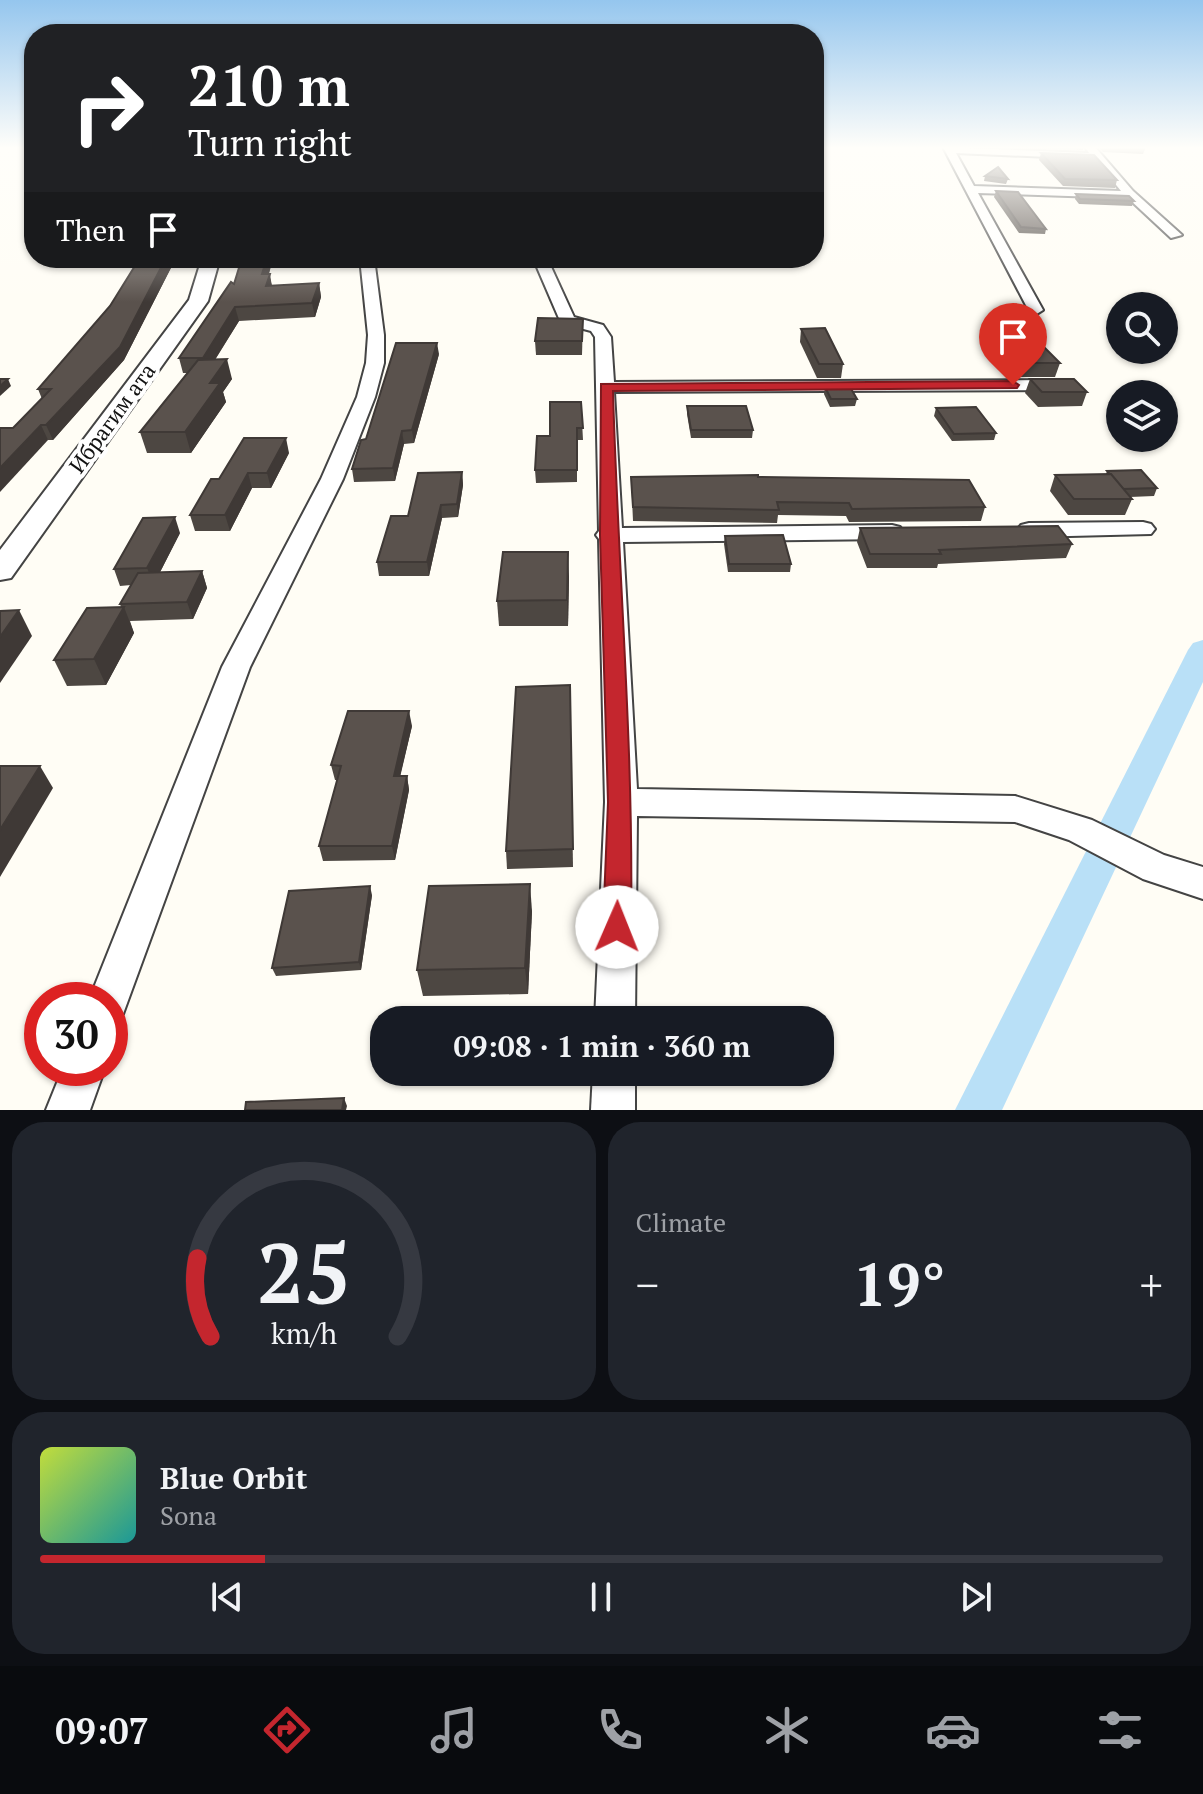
<!DOCTYPE html>
<meta charset="utf-8">
<style>
body{margin:0;font-family:"PT Serif",serif;background:#20242c;color:#f1f3f6;height:100vh;display:flex;flex-direction:column;font-size:30px;white-space:nowrap}
*{box-sizing:border-box;margin:0}
p{font-size:26px;color:#9ea1a6}
.icon{flex:none;width:44px;height:44px;fill:none;stroke:currentColor;stroke-width:2;stroke-linecap:round;stroke-linejoin:round}
.map{position:relative;height:1110px;overflow:hidden}
.drawer{display:flex;flex-direction:column;gap:12px;padding:12px;background:#0d0f14;flex:1}
.drawer>*{flex:none}
.top-card{position:absolute;left:24px;top:24px;width:800px;height:244px;border-radius:32px;box-shadow:0 2px 6px #0004;background:#202124;color:#fff;overflow:hidden}
.fabs{position:absolute;left:1106px;top:292px;display:grid;gap:16px}
.fabs a{display:grid;place-items:center;width:72px;height:72px;border-radius:50%;background:#171b24;box-shadow:0 2px 6px #0004;font-size:40px}
.speed{position:absolute;left:24px;top:982px;display:flex;gap:16px;font-size:40px;font-weight:700;text-align:center}
.speed>*{display:grid;place-content:center;width:104px;height:104px;border-radius:50%;background:#171b24;box-shadow:0 2px 6px #0004;line-height:1}
.speed .limit{border:12px solid #d22;background:#fff;color:#111}
.pin{position:absolute;display:grid;place-items:center;width:68px;height:68px;color:#fff;margin:-82px -34px;border-radius:50% 50% 50% 0;rotate:-45deg;box-shadow:0 0 8px #0007}
.pin .icon{rotate:45deg}
.me{position:absolute;width:88px;margin:-44px;rotate:1deg;stroke-linejoin:round;filter:drop-shadow(0 0 6px #0008)}
.turn{display:flex;align-items:center;gap:28px;height:168px;padding:0 32px;font-size:36px}
.turn .icon{width:104px;height:104px;stroke-width:2.5}
.turn b{display:block;font-size:56px;line-height:68px}
.then{display:flex;align-items:center;height:76px;padding:0 32px;background:#0003;gap:16px;font-size:30px}
.big{font-size:60px;font-weight:800;line-height:1.1}
.drawer .card{flex:1;display:flex;flex-direction:column;justify-content:center;gap:12px;min-width:0;padding:0 28px;border-radius:32px;background:#20242c}
.drawer .dial{align-items:center;gap:0}
.dial svg{height:208px;overflow:visible;fill:none;stroke:#363941;stroke-width:7;stroke-linecap:round;text-anchor:middle}
.dial text{fill:#f1f3f6;stroke:none}
.song{display:flex;align-items:center;gap:24px}
.cover{width:96px;height:96px;border-radius:12px;background:linear-gradient(135deg,hsl(70 70% 55%),hsl(180 70% 35%))}
.played{height:8px;border-radius:4px;background:linear-gradient(90deg,#c4262e 20%,#363941 20%)}
.keys{display:flex;justify-content:space-around;direction:ltr}
.heat{display:flex;justify-content:space-between;align-items:center;font-size:44px;direction:ltr}
.drawer .tiles{flex:1;display:grid;gap:12px;grid-template-columns:1fr 1fr}
.card:last-child{grid-column:span 2}
.trip{position:absolute;left:370px;top:1006px;width:464px;height:80px;border-radius:32px;background:#171b24;box-shadow:0 2px 6px #0004;font-weight:800;line-height:80px;text-align:center}
.dock{display:flex;height:128px;justify-content:space-around;align-items:center;background:#090b0e;color:#9ea1a6}
.dock .icon{width:56px;height:56px}
.dock .current{color:#c4262e}
.dock b{font-size:36px;color:#f1f3f6}
.map>svg:first-child{display:block}
.lines{fill:none;stroke-linecap:round;stroke-linejoin:round}
.canal{fill:#b9e0f7;fill-rule:evenodd}
.minor-casing{stroke:#444;stroke-width:4}
.tertiary-casing{stroke:#444;stroke-width:4}
.minor{fill:#fff;fill-rule:evenodd}
.tertiary{fill:#fff;fill-rule:evenodd}
.wall{fill:#4d4742}
.shaded-wall{fill:#3f3936}
.building{fill:#5a524d;stroke:#3f3936;stroke-width:2}
.route{fill:#c4262e;stroke:#7f191e;stroke-width:2}
.labels{text-anchor:middle;stroke-width:8;stroke-linejoin:round;paint-order:stroke}
.street-label{font-size:22px;fill:#111;stroke:#fff}
</style>
<div class="map">
<svg width="1203" height="1110" viewBox="0 0 1203 1110">
<rect width="100%" height="100%" fill="#fffdf5"/>
<g class="lines">
<path class="canal" d="M1203 640V682L1002 1110H955L1188 650 1193 643Z"/>
<defs>
<g id="minor">
<path d="M943 147 1089 153 1085 147H1095L1133 191 1182 235 1171 238 1128 198 978 193 1043 310 1035 315 1030 313ZM956 153 1095 159 1121 191 974 186Z"/>
<path d="M360 258H374L384 335V363L375 397 343 479 250 667 123 1014 110 1019V1000H89L222 667 321 479 357 397 366 363 368 335Z"/>
<path d="M533 258H547L574 317 603 325 611 337 614 382 1061 380 1070 385 1061 390 614 392 622 528 892 525 900 527 904 532 900 537 892 539 623 542 637 789 1015 796 1092 820 1164 855 1203 867V899L1143 879 1069 840 1015 822 637 816 635 1020H595L605 802 599 539 596 535 599 531 595 337 591 331 561 323Z"/>
<path d="M1143 522 1151 524 1155 529 1151 534 1029 537 1021 535 1017 530 1021 525 1029 523Z"/>
<path d="M63 1068H105L90 1110H46Z"/>
<path d="M593 1072H635V1110H591Z"/>
</g>
<path id="tertiary" d="M202 258H220L208 301 11 578 0 580V550L189 300Z"/>
</defs>
<use href="#minor" class="minor-casing"/>
<use href="#tertiary" class="tertiary-casing"/>
<use href="#minor" class="minor"/>
<use href="#tertiary" class="tertiary"/>
</g>
<g class="wall">
<path d="M1005 147H1084L1083 150Z"/>
<path d="M1098 147H1146L1143 154 1103 152Z"/>
<path d="M1041 153 1117 180 1115 188 1063 186 1039 160Z"/>
<path d="M985 176 1008 179 1006 184 984 181Z"/>
<path d="M996 191 1046 229 1045 234 1019 233 994 197Z"/>
<path d="M1076 194 1134 201 1132 206 1079 204 1075 199Z"/>
<path d="M134 258H176L124 360 53 440H48L13 428 42 399 38 389 110 306 134 267 133 261Z"/>
<path d="M242 258H273L269 274 272 286 319 283 321 297 315 317 239 321 215 360 232 379 223 392 226 402 191 453H147L140 432 187 373H183L179 358 234 284Z"/>
<path d="M583 319 582 355H536L535 341Z"/>
<path d="M801 329 843 364 841 378H817L800 342Z"/>
<path d="M1000 346 1060 363 1055 377H1012L996 359Z"/>
<path d="M439 354 414 443 404 444 395 481 354 482 352 469 366 439Z"/>
<path d="M1030 379 1087 392 1082 406 1038 407 1025 393Z"/>
<path d="M825 387 857 399 855 406 830 407 824 394Z"/>
<path d="M581 402 583 440H577V482L536 483 535 470 550 436Z"/>
<path d="M687 406 753 430 752 438H691L687 414Z"/>
<path d="M936 408 996 433 994 440 952 441 934 416Z"/>
<path d="M289 453 271 488H252L230 531H195L190 515 219 479Z"/>
<path d="M1107 471 1157 488 1154 496 1130 497 1132 499 1125 515H1068L1050 491 1055 475 1106 474Z"/>
<path d="M462 472 463 485 458 517 442 518 429 576H379L377 562 408 516Z"/>
<path d="M631 477H758L985 507 981 521 849 522 846 516 778 515 777 523 633 521Z"/>
<path d="M860 528 1072 544 1066 558 938 564 937 568H867L857 542Z"/>
<path d="M180 533 160 572 202 571 207 588 193 619 130 621 134 633 106 685 67 686 54 660 121 607 120 604 131 585 120 586 114 569Z"/>
<path d="M725 536 791 564 790 572H728L724 544Z"/>
<path d="M569 576 568 626H499L497 601Z"/>
<path d="M570 685 573 867 507 869 506 851Z"/>
<path d="M412 726 400 776H407L409 790 395 860 323 861 319 846 337 780H335L331 765Z"/>
<path d="M372 895 361 970 276 976 272 968Z"/>
<path d="M532 911 528 994 423 996 417 970Z"/>
</g>
<g class="shaded-wall">
<path d="M166 258H176L124 360 53 440 46 425Z"/>
<path d="M267 258H273L265 287 262 274Z"/>
<path d="M270 274 272 287 266 286Z"/>
<path d="M319 283 321 297 315 317 312 303Z"/>
<path d="M235 307 239 321 207 372 203 358Z"/>
<path d="M437 343 439 354 414 443 412 430Z"/>
<path d="M227 359 232 379 223 392 226 402 191 453 185 432 210 383Z"/>
<path d="M8 379 11 386 0 396V386Z"/>
<path d="M41 425 48 440 0 492V468Z"/>
<path d="M402 431 404 444 395 481 393 468Z"/>
<path d="M286 438 289 453 271 488 267 473Z"/>
<path d="M462 472 463 485 458 517 457 504Z"/>
<path d="M248 473 252 488 230 531 225 515Z"/>
<path d="M441 505 442 518 429 576 427 562Z"/>
<path d="M175 517 180 533 154 584 147 568Z"/>
<path d="M568 552 569 576 568 626 567 600Z"/>
<path d="M202 571 207 588 193 619 187 602Z"/>
<path d="M124 607 134 633 106 685 94 659Z"/>
<path d="M19 610 32 636 0 683V637Z"/>
<path d="M409 711 412 726 397 790 394 776Z"/>
<path d="M40 766 53 788 0 877V830Z"/>
<path d="M407 776 409 790 395 860 392 846Z"/>
<path d="M530 884 532 911 528 994 525 968Z"/>
<path d="M370 886 372 895 361 970 359 962Z"/>
<path d="M344 1098 347 1106 346 1110H342Z"/>
</g>
<g class="building">
<path d="M1041 153 1094 155 1117 180 1065 179Z"/>
<path d="M998 167 1008 179 985 176Z"/>
<path d="M996 191 1018 192 1046 229 1021 227Z"/>
<path d="M1076 194 1129 196 1134 201 1080 199Z"/>
<path d="M134 258H166L120 347 46 425H41L0 468V428H13L51 389H38L110 306 138 261H133Z"/>
<path d="M242 258H267L262 274H270L266 286 319 283 312 303 235 307 203 358H179L231 282 234 284Z"/>
<path d="M538 318 583 319 582 341H535Z"/>
<path d="M825 328 843 364H819L801 329Z"/>
<path d="M396 343H437L412 430 402 431 393 468 352 469 361 440 366 439Z"/>
<path d="M1000 346H1043L1060 363H1016Z"/>
<path d="M227 359 210 383H220L185 432H140L198 360Z"/>
<path d="M0 379H8L0 386Z"/>
<path d="M1030 379H1074L1087 392H1042Z"/>
<path d="M825 387H850L857 399H831Z"/>
<path d="M550 402H581L583 428H577V470H535L537 436H550Z"/>
<path d="M687 406H746L753 430H691Z"/>
<path d="M976 407 996 433 954 434 936 408Z"/>
<path d="M244 438H286L267 473H248L225 515H190L211 479H219Z"/>
<path d="M1141 470 1157 488 1123 489 1107 471Z"/>
<path d="M462 472 457 504 441 505 427 562H377L391 516H408L418 473Z"/>
<path d="M1111 474 1132 499H1074L1055 475Z"/>
<path d="M758 475V477L969 480 985 507 852 509 849 503 777 502 779 510 633 507 631 477Z"/>
<path d="M175 517 147 568 114 569 143 518Z"/>
<path d="M1058 526 1072 544 939 550 941 554H870L860 528Z"/>
<path d="M783 535 791 564H729L725 536Z"/>
<path d="M503 552H568L567 600 497 601Z"/>
<path d="M202 571 187 602 120 604 138 573Z"/>
<path d="M124 607 94 659 54 660 87 608Z"/>
<path d="M19 610 0 637V611Z"/>
<path d="M570 685 573 849 506 851 516 687Z"/>
<path d="M348 711H409L394 776H407L392 846H319L341 766 331 765Z"/>
<path d="M0 766H40L0 830Z"/>
<path d="M530 884 525 968 417 970 429 886Z"/>
<path d="M370 886 359 962 272 968 289 891Z"/>
<path d="M344 1098 342 1110H245L246 1102Z"/>
</g>
<linearGradient id="sky" x2="0" y2="1"><stop stop-color="#95c6ee"/><stop offset="0.49" stop-color="#fffefa"/><stop offset="1" stop-color="#fffefa" stop-opacity="0"/></linearGradient>
<rect width="1203" height="302" fill="url(#sky)"/>
<path class="route" d="M1013 381 1019 385 1017 388 613 391C618 570 634 748 631 927L627 936 617 940 608 936 603 927 608 802 600 535 601 384Z"/>
<g class="labels">
<g class="street-label">
<text transform="translate(112 418) rotate(-54)" y="8">Ибрагим ата</text>
</g>
</g>
</svg>
<div class="fabs">
<a><svg class="icon" aria-label="search" viewBox="0 0 24 24"><circle cx="10" cy="10" r="6"/><path d="M15 15l6 6"/></svg></a>
<a><svg class="icon" aria-label="layers" viewBox="0 0 24 24"><path d="M12 4l9 5-9 5-9-5zM3 14l9 5 9-5"/></svg></a>
</div>
<div class="speed"><div class="limit">30</div></div>
<div class="pin" style="left:1013px;top:385px;background:#d93025"><svg class="icon" aria-label="arrive" viewBox="0 0 24 24"><path d="M6 21V4h12l-3 4 3 4H6"/></svg></div>
<svg class="me" style="left:617px;top:927px" viewBox="-20 -20 40 40"><circle r="19" fill="#fff"/><path d="M0-13L10 11 0 6-10 11z" fill="#c4262e"/></svg>
<div class="trip">09:08 · 1 min · 360 m</div>
<div class="top-card">
<div class="turn"><svg class="icon" aria-label="right" viewBox="0 0 24 24"><path d="M7 20v-9h11M14 6l5 5-5 5"/></svg><div><b>210 m</b>Turn right</div></div>
<div class="then">Then<svg class="icon" aria-label="arrive" viewBox="0 0 24 24"><path d="M6 21V4h12l-3 4 3 4H6"/></svg></div>
</div>
</div>
<section class="drawer">
<div class="tiles">
<div class="card dial"><svg viewBox="0 0 100 80">
<path d="M14 69A42 42 0 1 1 86 69"/>
<path d="M14 69A42 42 0 0 1 9 39" stroke="#c4262e"/>
<text x="50" y="56" font-size="32" font-weight="700">25</text>
<text x="50" y="72" font-size="11">km/h</text>
</svg></div>
<div class="card"><p>Climate</p>
<div class="heat"><a>−</a><b class="big">19°</b><a>+</a></div>
</div>
<div class="card">
<div class="song"><i class="cover"></i><div><b>Blue Orbit</b><p>Sona</p></div></div>
<div class="played"></div>
<div class="keys"><svg class="icon" aria-label="previous" viewBox="0 0 24 24"><path d="M18 5L8 12l10 7zM5 5v14"/></svg><svg class="icon" aria-label="pause" viewBox="0 0 24 24"><path d="M8 5v14M16 5v14"/></svg><svg class="icon" aria-label="next" viewBox="0 0 24 24"><path d="M6 5l10 7-10 7zM19 5v14"/></svg></div>
</div>
</div>
</section>
<nav class="dock">
<b>09:07</b>
<svg class="icon current" aria-label="directions" viewBox="0 0 24 24"><path d="M12 3l9 9-9 9-9-9zM9 14v-3h6M13 9l2 2-2 2"/></svg>
<svg class="icon" aria-label="music" viewBox="0 0 24 24"><path d="M9 18V5l10-2v13"/><circle cx="6" cy="18" r="3"/><circle cx="16" cy="16" r="3"/></svg>
<svg class="icon" aria-label="phone" viewBox="0 0 24 24"><path d="M5 4h4l2 5-3 2q2 4 5 5l2-3 5 2v4C11 20 4 13 5 4z"/></svg>
<svg class="icon" aria-label="climate" viewBox="0 0 24 24"><path d="M12 3v18M4 7l16 10M4 17L20 7"/></svg>
<svg class="icon" aria-label="car" viewBox="0 0 24 24"><path d="M5 17H2v-5l4-1 3-4h7l3 4 3 1v5h-3M9 17h6M6 11h13"/><circle cx="7" cy="17" r="2"/><circle cx="17" cy="17" r="2"/></svg>
<svg class="icon" aria-label="filters" viewBox="0 0 24 24"><path d="M4 7h16M4 17h16"/><circle cx="9" cy="7" r="2"/><circle cx="15" cy="17" r="2"/></svg>
</nav>
